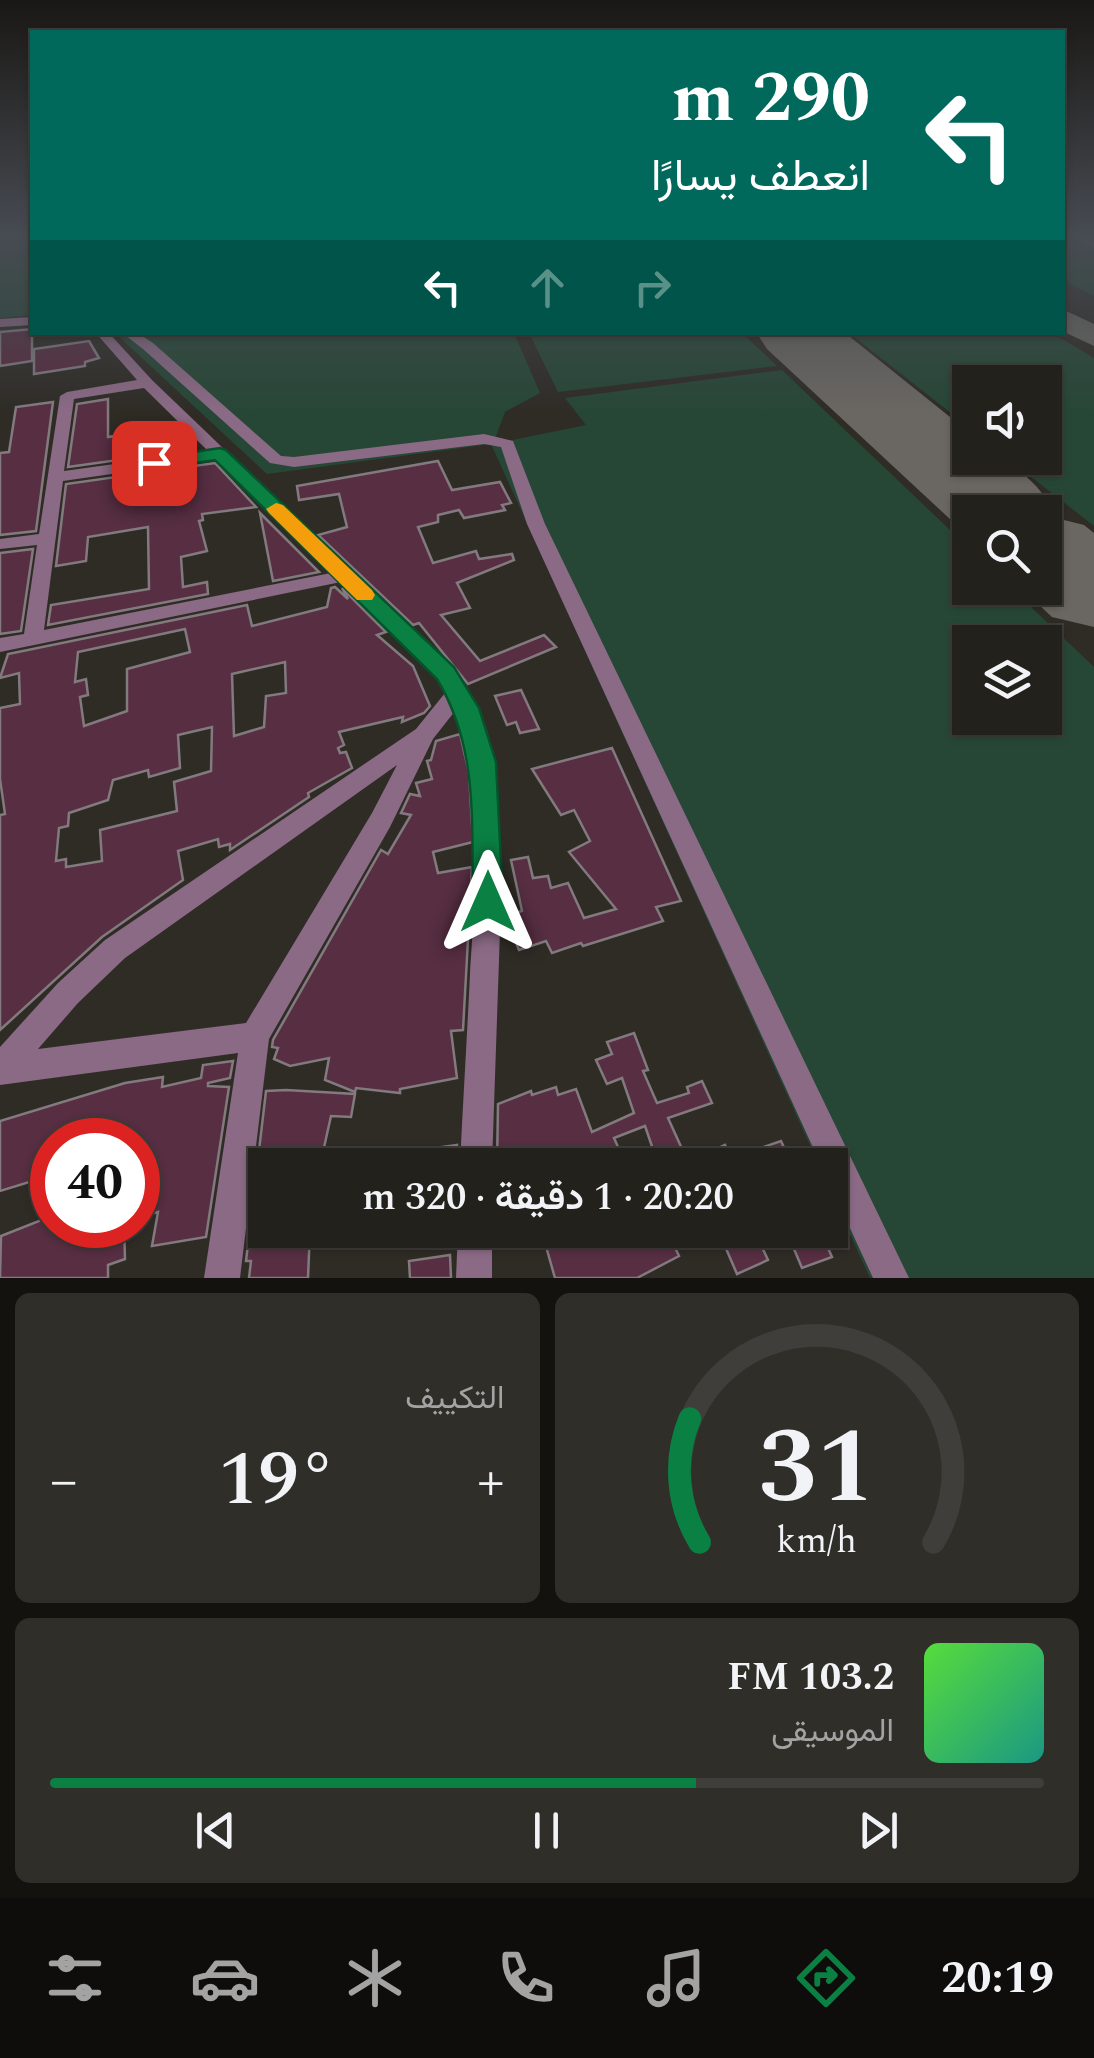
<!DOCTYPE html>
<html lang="ar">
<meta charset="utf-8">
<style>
body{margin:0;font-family:Spectral,Vazirmatn,serif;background:#2f2e29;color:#f1f3f6;direction:rtl;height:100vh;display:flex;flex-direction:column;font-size:38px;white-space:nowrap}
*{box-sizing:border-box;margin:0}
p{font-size:32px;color:#a3a3a3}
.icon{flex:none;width:55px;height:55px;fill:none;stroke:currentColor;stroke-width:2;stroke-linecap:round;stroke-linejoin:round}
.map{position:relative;height:1278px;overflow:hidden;direction:ltr}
.sheet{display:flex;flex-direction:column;gap:15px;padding:15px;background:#13120f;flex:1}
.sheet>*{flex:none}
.hud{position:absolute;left:30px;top:30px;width:1035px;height:305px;border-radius:0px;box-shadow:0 2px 8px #0004,0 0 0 2px #403e3b;direction:rtl;background:#00695c;color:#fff;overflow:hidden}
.buttons{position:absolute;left:952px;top:365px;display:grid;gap:20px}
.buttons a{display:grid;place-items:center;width:110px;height:110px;border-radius:0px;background:#23211c;box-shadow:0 2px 8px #0004,0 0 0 2px #403e3b;font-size:50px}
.speed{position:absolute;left:30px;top:1118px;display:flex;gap:20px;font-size:50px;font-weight:700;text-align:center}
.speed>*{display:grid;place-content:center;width:130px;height:130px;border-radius:50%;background:#23211c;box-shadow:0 2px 8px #0004,0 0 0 2px #403e3b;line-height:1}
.speed .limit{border:15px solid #d22;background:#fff;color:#111}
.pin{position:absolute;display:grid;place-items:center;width:85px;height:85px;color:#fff;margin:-42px;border-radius:20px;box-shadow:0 5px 15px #0006}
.me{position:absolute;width:110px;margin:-55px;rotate:0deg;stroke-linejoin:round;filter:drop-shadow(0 0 8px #0008)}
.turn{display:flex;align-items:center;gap:35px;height:210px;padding:0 30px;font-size:45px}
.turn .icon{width:130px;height:130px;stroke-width:2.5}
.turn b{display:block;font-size:70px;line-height:85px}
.lanes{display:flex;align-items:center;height:95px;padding:0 30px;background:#0003;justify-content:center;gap:50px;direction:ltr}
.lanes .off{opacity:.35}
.big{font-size:75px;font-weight:600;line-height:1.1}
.sheet .tile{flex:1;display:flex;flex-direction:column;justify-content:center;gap:15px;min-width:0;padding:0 35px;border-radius:15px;background:#2f2e29}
.sheet .dial{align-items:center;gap:0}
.dial svg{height:260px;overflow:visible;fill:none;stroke:#403e3b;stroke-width:7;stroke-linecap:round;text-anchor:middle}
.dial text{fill:#f1f3f6;stroke:none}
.song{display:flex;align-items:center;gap:30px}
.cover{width:120px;height:120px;border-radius:15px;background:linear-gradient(135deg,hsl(110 70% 55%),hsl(170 70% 35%))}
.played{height:10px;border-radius:5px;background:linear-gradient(90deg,#0b8043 65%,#403e3b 65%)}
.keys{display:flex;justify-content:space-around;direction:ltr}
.heat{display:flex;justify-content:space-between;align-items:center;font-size:55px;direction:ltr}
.sheet .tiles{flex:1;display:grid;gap:15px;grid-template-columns:1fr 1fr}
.tile:last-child{grid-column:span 2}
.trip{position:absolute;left:248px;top:1148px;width:600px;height:100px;border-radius:0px;background:#23211c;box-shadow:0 2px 8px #0004,0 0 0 2px #403e3b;font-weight:600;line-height:100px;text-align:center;direction:rtl}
.menu{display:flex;height:160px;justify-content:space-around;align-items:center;background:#0e0d0b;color:#a3a3a3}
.menu .icon{width:70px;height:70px}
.menu .current{color:#0b8043}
.menu b{font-size:45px;color:#f1f3f6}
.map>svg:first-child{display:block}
.green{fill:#274736;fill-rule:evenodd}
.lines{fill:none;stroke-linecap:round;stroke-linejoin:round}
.taxiway{fill:#6a6762;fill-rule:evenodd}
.runway{fill:#6a6762;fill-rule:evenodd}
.building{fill:#572e42;stroke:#827a7e;stroke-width:2.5;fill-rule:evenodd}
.minor{fill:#8b6a85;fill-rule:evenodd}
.route{fill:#0b8043;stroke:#07532c;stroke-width:2.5}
.slow{fill:#f59e0b}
</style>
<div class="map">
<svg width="1094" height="1278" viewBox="0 0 1094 1278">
<rect width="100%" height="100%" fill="#2f2c26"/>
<g class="green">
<path d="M0 234H32V315L0 318Z"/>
<path d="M1062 234H1074L1094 244V296L1063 280Z"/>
<path d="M115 333H514L540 393 505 412 493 444 586 425 565 398 782 370 970 549V588H1011L1094 667V1278H870L830 1190V1165H819L491 444 267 474ZM970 642H1045V718H970Z"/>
<path d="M529 333H742L777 366 558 392Z"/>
<path d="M849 333H1052L1094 358V526L1007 458H1045V382H970V428Z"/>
</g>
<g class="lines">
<g class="taxiway">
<path d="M1068 234H1094V248Z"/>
<path d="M1062 309 1094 324V346L1062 331Z"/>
</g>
<path class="runway" d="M756 332H844L970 433V458C1013 458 1032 477 1056 512L1052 517 1084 525 1094 533V627L1052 617 1021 588H1045V512H970V535L966 534 767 349Z"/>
</g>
<g class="building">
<path d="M32 329V361L0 366V332Z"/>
<path d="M89 341 99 358 85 362V366L34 374V349Z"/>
<path d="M108 399V437L177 427 182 441 189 440 190 450 68 467 77 404Z"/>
<path d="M53 402 36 531 0 535V453L9 452 16 407Z"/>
<path d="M438 461 452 490 500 482 511 503 502 505 505 510 464 518 459 510 438 515V522L418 527 433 563 476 551 479 559 512 554 514 560 457 583 470 608 441 615 480 661 544 635 556 647 468 684 419 623 413 625 318 535 347 527 339 494 299 500 297 486Z"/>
<path d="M215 463 256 507 202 514 203 520 199 521 207 551 181 557 183 587 207 582 208 594 48 625 51 605 149 589 148 527 88 537 86 561 56 566 66 484Z"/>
<path d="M260 513 319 572 273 581Z"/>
<path d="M33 549 21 631 0 634V553Z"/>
<path d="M335 587 348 599 342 588 386 632 377 635 413 666 430 706 424 713 402 722 403 717 339 732 344 745 338 748 340 753 346 752 352 768 308 793 309 797 230 850V844L219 847 218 839 178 851 183 880 102 937 0 1030V815L5 814 0 779V708L20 704 19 673 0 678 8 654 247 605 252 626 327 607 331 588ZM185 629 190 652 127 669V711L84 726 80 697 88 695 86 679 75 682 78 652ZM285 662 286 693 266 696 264 727 234 736 232 674ZM212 727 211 771 174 782 177 811 100 830 102 861 66 867V859L56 861 59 828 68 826 69 813 108 800 113 780 148 770 149 777 180 768 178 735Z"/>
<path d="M521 690 539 729 520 733 516 722 507 725 495 696Z"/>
<path d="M460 734 469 773 473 842 433 852 438 873 472 867 463 1030 451 1031 457 1078 400 1089V1093L356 1088 355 1092 325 1080 329 1058 290 1066 274 1059 278 1048 272 1047 273 1040 381 850 388 854 411 815 401 813 410 794 420 796 416 783 432 779 427 761 431 760 436 741Z"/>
<path d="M612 748 681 901 656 907 663 921 583 946 581 943 552 953 546 941 519 950 512 933V914L522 911 511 860 528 857 533 878 548 876 551 888 568 883 584 918 616 909 569 852 590 841 574 810 561 815 532 769Z"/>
<path d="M634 1033 648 1070 643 1071 657 1103 689 1093 687 1087 702 1081 712 1103 668 1118 688 1162 725 1145 731 1158 781 1141 792 1165H666L663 1155 656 1158 645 1126 614 1138 626 1165H582L575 1148 526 1165H497L498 1104 531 1091 532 1095 556 1087 558 1095 576 1089 592 1132 634 1113 622 1078 607 1084 596 1060 612 1054 607 1042Z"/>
<path d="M233 1061 230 1078 208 1083V1086L229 1087 206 1237 152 1246 158 1212 138 1217 142 1152 138 1153V1140H52V1175L0 1191V1121L125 1083 163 1077 162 1087 201 1078 203 1065Z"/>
<path d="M286 1090 355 1094 351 1117 331 1116 321 1161 309 1160 308 1165H262L257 1195H265V1230H310L308 1278H249L251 1261H246L266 1091Z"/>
<path d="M457 1145 456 1165H420V1150Z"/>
<path d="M380 1150 379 1165H338L337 1154Z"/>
<path d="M49 1217V1225H124L125 1259 108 1265V1278H0L1 1236Z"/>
<path d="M509 1230H651L654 1237 667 1231 679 1256 637 1278H555L545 1243 510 1247Z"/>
<path d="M718 1230H754L768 1260 737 1274Z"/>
<path d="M786 1230H820L832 1257 802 1268Z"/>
<path d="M450 1255 451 1278H410L409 1261Z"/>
</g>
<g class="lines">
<g class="minor">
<path d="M32 317V325L0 327V319Z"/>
<path d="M95 332H108L152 380 452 668 469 691 467 694 487 730 495 762 502 872 492 1165H460C463 1101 467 1038 470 974 474 903 488 773 455 711L433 739 390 827 269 1039 240 1278H204L238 1053 0 1085V1047L58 983 105 940 416 729 445 693 437 677 341 582 0 652V638L24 634 37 545 0 549V539L39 534 60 396 67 392 137 380ZM144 388 208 451 64 471 74 399ZM216 459 331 573 44 630 63 481ZM397 765 372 813 246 1023 38 1049 78 1003 125 958Z"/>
<path d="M121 332H136L153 343 281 456 294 457 484 434 513 441 545 524 909 1278H873L830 1185V1165H821L527 524 501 447 484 444 294 467 270 463 143 349Z"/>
<path d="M458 1230H492V1278H456Z"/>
</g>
</g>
<linearGradient id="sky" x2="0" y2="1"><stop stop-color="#1a1815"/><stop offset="0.57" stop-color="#474b52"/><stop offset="1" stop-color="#474b52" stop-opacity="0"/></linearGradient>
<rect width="1094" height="413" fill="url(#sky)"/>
<path class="route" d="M220 448 226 450 454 667 479 708 496 762 503 902 499 911 488 915 478 911 473 902C471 822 479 749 437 679L215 460 154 469 145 463 154 458Z"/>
<path class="slow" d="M276 503 283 505 372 590 375 595 372 600H357L269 513 266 509Z"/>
</svg>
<div class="buttons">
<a><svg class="icon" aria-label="sound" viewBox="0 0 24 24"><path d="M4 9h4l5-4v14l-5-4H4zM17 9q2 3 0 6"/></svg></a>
<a><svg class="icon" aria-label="search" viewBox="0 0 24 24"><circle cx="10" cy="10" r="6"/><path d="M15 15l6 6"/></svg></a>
<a><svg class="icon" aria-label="layers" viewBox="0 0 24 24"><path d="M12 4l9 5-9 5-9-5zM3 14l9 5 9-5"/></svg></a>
</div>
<div class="speed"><div class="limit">40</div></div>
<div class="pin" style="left:154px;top:463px;background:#d93025"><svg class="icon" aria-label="arrive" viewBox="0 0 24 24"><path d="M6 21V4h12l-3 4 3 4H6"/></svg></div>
<svg class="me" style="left:488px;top:902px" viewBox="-20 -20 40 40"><path d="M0-17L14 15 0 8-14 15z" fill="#0b8043" stroke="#fff" stroke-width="4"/></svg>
<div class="trip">20:20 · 1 دقيقة · 320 m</div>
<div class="hud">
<div class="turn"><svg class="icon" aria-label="left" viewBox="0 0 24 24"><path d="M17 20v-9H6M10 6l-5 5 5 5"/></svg><div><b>290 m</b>انعطف يسارًا</div></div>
<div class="lanes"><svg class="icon" aria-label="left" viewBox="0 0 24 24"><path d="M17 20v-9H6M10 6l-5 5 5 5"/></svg><svg class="icon off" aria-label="ahead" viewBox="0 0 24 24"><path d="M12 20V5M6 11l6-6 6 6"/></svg><svg class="icon off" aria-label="right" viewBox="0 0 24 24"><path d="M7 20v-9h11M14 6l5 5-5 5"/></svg></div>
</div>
</div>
<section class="sheet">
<div class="tiles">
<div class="tile dial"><svg viewBox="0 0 100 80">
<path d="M14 69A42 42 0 1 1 86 69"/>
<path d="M14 69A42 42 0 0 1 11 31" stroke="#0b8043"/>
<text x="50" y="56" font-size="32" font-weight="700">31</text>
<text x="50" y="72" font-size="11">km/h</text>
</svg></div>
<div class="tile"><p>التكييف</p>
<div class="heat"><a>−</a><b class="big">19°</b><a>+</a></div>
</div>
<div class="tile">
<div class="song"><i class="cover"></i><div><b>103.2 FM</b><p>الموسيقى</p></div></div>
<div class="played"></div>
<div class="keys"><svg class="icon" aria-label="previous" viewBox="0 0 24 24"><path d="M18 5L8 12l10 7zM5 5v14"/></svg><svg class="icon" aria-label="pause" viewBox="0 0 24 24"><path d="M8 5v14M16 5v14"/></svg><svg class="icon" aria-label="next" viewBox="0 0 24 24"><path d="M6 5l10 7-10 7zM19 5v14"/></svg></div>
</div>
</div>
</section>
<nav class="menu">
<b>20:19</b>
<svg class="icon current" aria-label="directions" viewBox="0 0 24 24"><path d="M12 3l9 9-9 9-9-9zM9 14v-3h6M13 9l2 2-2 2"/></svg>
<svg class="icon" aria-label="music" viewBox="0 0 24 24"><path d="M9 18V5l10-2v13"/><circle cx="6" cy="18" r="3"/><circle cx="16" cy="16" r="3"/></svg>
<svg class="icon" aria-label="phone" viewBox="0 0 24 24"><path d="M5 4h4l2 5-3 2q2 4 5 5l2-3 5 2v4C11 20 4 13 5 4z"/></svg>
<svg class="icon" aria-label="climate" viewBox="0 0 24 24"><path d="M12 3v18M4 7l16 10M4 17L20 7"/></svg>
<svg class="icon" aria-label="car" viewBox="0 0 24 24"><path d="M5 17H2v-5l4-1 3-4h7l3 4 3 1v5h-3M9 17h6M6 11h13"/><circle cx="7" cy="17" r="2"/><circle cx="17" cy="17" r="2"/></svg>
<svg class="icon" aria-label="filters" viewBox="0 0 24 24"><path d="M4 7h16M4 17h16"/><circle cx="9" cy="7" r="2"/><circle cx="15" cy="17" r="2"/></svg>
</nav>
